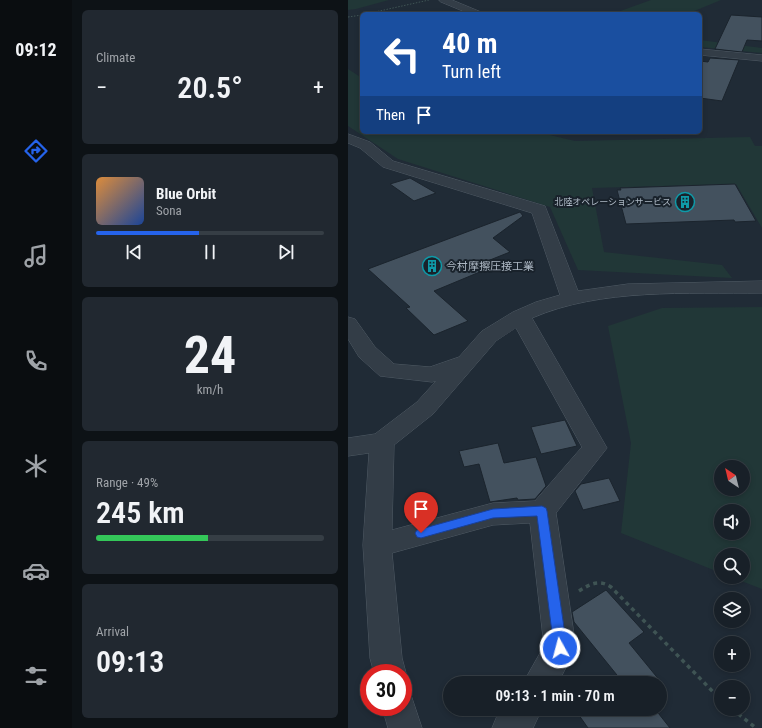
<!DOCTYPE html>
<meta charset="utf-8">
<style>
body{margin:0;font-family:"Roboto Condensed","Noto Sans JP",sans-serif;background:#212830;color:#f1f3f6;height:100vh;display:flex;flex-direction:column;font-size:15px;white-space:nowrap}
*{box-sizing:border-box;margin:0}
p{font-size:13px;color:#9fa3a8}
.icon{flex:none;width:22px;height:22px;fill:none;stroke:currentColor;stroke-width:2;stroke-linecap:round;stroke-linejoin:round}
.map{position:relative;flex:1;overflow:hidden}
.details{display:flex;flex-direction:column;gap:10px;padding:10px;background:#0d1216;width:276px}
.details>*{flex:none}
.guide{position:absolute;left:12px;top:12px;width:342px;height:122px;border-radius:6px;box-shadow:0 2px 6px #0003,0 0 0 1px #363e45;background:#1a4fa0;color:#fff;overflow:hidden}
.needle{width:26px;rotate:325deg}
.controls{position:absolute;left:366px;top:460px;display:grid;gap:8px}
.controls a{display:grid;place-items:center;width:36px;height:36px;border-radius:50%;background:#182028;box-shadow:0 2px 6px #0003,0 0 0 1px #363e45;font-size:20px}
.speed{position:absolute;left:12px;top:664px;display:flex;gap:8px;font-size:20px;font-weight:700;text-align:center}
.speed>*{display:grid;place-content:center;width:52px;height:52px;border-radius:50%;background:#182028;box-shadow:0 2px 6px #0003,0 0 0 1px #363e45;line-height:1}
.speed .limit{border:6px solid #d22;background:#fff;color:#111}
.pin{position:absolute;display:grid;place-items:center;width:34px;height:34px;color:#fff;margin:-41px -17px;border-radius:50% 50% 50% 0;rotate:-45deg;box-shadow:0 0 4px #0007}
.pin .icon{rotate:45deg}
.me{position:absolute;width:44px;margin:-22px;rotate:353deg;stroke-linejoin:round;filter:drop-shadow(0 0 3px #0008)}
.turn{display:flex;align-items:center;gap:14px;height:84px;padding:0 16px;font-size:18px}
.turn .icon{width:52px;height:52px;stroke-width:2.5}
.turn b{display:block;font-size:28px;line-height:34px}
.then{display:flex;align-items:center;height:38px;padding:0 16px;background:#0003;gap:8px;font-size:15px}
.big{font-size:30px;font-weight:600;line-height:1.1}
.details .card{flex:1;display:flex;flex-direction:column;justify-content:center;gap:6px;min-width:0;padding:0 14px;border-radius:6px;background:#212830}
.details .dial{align-items:center;gap:0}
.dial b{font-size:52px;line-height:1}
.song{display:flex;align-items:center;gap:12px}
.cover{width:48px;height:48px;border-radius:6px;background:linear-gradient(135deg,hsl(30 70% 55%),hsl(220 70% 35%))}
.played{height:4px;border-radius:2px;background:linear-gradient(90deg,#2563eb 45%,#363e45 45%)}
.keys{display:flex;justify-content:space-around;direction:ltr}
.heat{display:flex;justify-content:space-between;align-items:center;font-size:22px;direction:ltr}
.charge{height:6px;border-radius:3px;background:linear-gradient(90deg,#34c759 49%,#363e45 0)}
.trip{position:absolute;left:95px;top:676px;width:224px;height:40px;border-radius:20px;background:#182028;box-shadow:0 2px 6px #0003,0 0 0 1px #363e45;font-weight:600;line-height:40px;text-align:center}
main{display:flex;flex:1;min-height:0}
.menu{display:flex;flex-direction:column;width:72px;justify-content:space-around;align-items:center;background:#0a0d10;color:#9fa3a8}
.menu .icon{width:28px;height:28px}
.menu .selected{color:#2563eb}
.menu b{font-size:18px;color:#f1f3f6}
.map>svg:first-child{display:block}
.green{fill:#213737;fill-rule:evenodd}
.building{fill:#43515e;stroke:#1b242d}
.lines{fill:none;stroke-linecap:round;stroke-linejoin:round}
.minor-casing{stroke:#505b65;stroke-width:1}
.path-far1{stroke:#3f5454;stroke-width:1;stroke-dasharray:1.5 1.5;stroke-linecap:butt}
.path{stroke:#3f5454;stroke-width:3.5;stroke-dasharray:4 4;stroke-linecap:butt}
.minor{fill:#333d47;fill-rule:evenodd}
.route{fill:#2563eb;stroke:#184099}
.labels{text-anchor:middle;stroke-width:4;stroke-linejoin:round;paint-order:stroke}
.far-poi-label{font-size:9px;fill:#adb8c4;stroke:#19222b;text-anchor:end}
.poi-label{font-size:11px;fill:#adb8c4;stroke:#19222b;text-anchor:start}
</style>
<main>
<nav class="menu">
<b>09:12</b>
<svg class="icon selected" aria-label="directions" viewBox="0 0 24 24"><path d="M12 3l9 9-9 9-9-9zM9 14v-3h6M13 9l2 2-2 2"/></svg>
<svg class="icon" aria-label="music" viewBox="0 0 24 24"><path d="M9 18V5l10-2v13"/><circle cx="6" cy="18" r="3"/><circle cx="16" cy="16" r="3"/></svg>
<svg class="icon" aria-label="phone" viewBox="0 0 24 24"><path d="M5 4h4l2 5-3 2q2 4 5 5l2-3 5 2v4C11 20 4 13 5 4z"/></svg>
<svg class="icon" aria-label="climate" viewBox="0 0 24 24"><path d="M12 3v18M4 7l16 10M4 17L20 7"/></svg>
<svg class="icon" aria-label="car" viewBox="0 0 24 24"><path d="M5 17H2v-5l4-1 3-4h7l3 4 3 1v5h-3M9 17h6M6 11h13"/><circle cx="7" cy="17" r="2"/><circle cx="17" cy="17" r="2"/></svg>
<svg class="icon" aria-label="filters" viewBox="0 0 24 24"><path d="M4 7h16M4 17h16"/><circle cx="9" cy="7" r="2"/><circle cx="15" cy="17" r="2"/></svg>
</nav>
<section class="details">
<div class="card"><p>Climate</p>
<div class="heat"><a>−</a><b class="big">20.5°</b><a>+</a></div>
</div>
<div class="card">
<div class="song"><i class="cover"></i><div><b>Blue Orbit</b><p>Sona</p></div></div>
<div class="played"></div>
<div class="keys"><svg class="icon" aria-label="previous" viewBox="0 0 24 24"><path d="M18 5L8 12l10 7zM5 5v14"/></svg><svg class="icon" aria-label="pause" viewBox="0 0 24 24"><path d="M8 5v14M16 5v14"/></svg><svg class="icon" aria-label="next" viewBox="0 0 24 24"><path d="M6 5l10 7-10 7zM19 5v14"/></svg></div>
</div>
<div class="card dial"><b>24</b><p>km/h</p></div>
<div class="card"><p>Range · 49%</p><b class="big">245 km</b><div class="charge"></div></div>
<div class="card"><p>Arrival</p><b class="big">09:13</b></div>
</section>
<div class="map">
<svg width="414" height="728" viewBox="0 0 414 728">
<rect width="100%" height="100%" fill="#202b36"/>
<g class="green">
<path d="M0 0H41L8 9 0 10Z"/>
<path d="M303 0H373L339 14H264Z"/>
<path d="M352 40 414 48V53L352 47Z"/>
<path d="M0 69 14 78V132H189L227 141 402 137 407 146H414V228L388 184 244 188 256 252 374 265 384 278 230 270 202 207 50 159 0 126Z"/>
<path d="M414 307V589L383 577H395V555H373V573L273 533 283 443 260 326 314 308ZM373 467H395V489H373ZM373 511H395V533H373Z"/>
</g>
<g class="building">
<path d="M383 15 414 17V41L399 40 394 52 367 49Z"/>
<path d="M362 58 391 60 374 101 352 98V61L360 62Z"/>
<path d="M62 178 88 193 66 201 42 184Z"/>
<path d="M387 184 408 221 387 222 386 220 278 224 269 190H273L272 188Z"/>
<path d="M172 212 175 216 145 238 162 252 132 264 139 269 86 291 120 321 86 335 58 308 62 307 20 269Z"/>
<path d="M217 420 229 446 193 454 183 427Z"/>
<path d="M150 443 156 463 188 457 198 486 187 499 170 500 169 498 142 502 131 464 116 467 111 451Z"/>
<path d="M261 478 272 501 235 510 227 491 233 484Z"/>
<path d="M258 590 296 632 281 643 317 687 312 691V683H269L273 680 226 622 224 612Z"/>
<path d="M231 709H307L322 728H240L228 711Z"/>
</g>
<g class="lines">
<defs>
<g id="minor">
<path d="M91 0H104L133 12 135 14H122L93 2Z"/>
<path d="M352 49 414 55V61L352 55Z"/>
<path d="M0 134 22 142 45 161 197 206 230 291 280 284 414 281V293C339 294 253 288 184 318L259 448 208 513 228 648 210 683H175L196 646 182 523 145 525 44 553 54 658 58 673 55 681V673H26L22 658 15 545 21 453 0 456V438L27 434 69 402 88 381 84 382 32 376 11 357 0 339V317L7 319 27 347 46 364 82 367 111 357 134 331 165 312 188 302 212 295 184 213 35 167 12 148 0 143ZM168 328 234 447 187 501 145 503 44 530 46 445 85 414 148 341Z"/>
<path d="M55 692 63 695 74 728H40L34 707H55Z"/>
<path d="M157 709H194L185 728H144L149 716Z"/>
</g>
</defs>
<use href="#minor" class="minor-casing"/>
<g class="path-far1">
<path d="M18 14 81 0"/>
<path d="M0 17 14 15"/>
</g>
<g class="path">
<path d="M231 591C242 584 251 579 263 587L373 700"/>
<path d="M384 709 408 728"/>
</g>
<use href="#minor" class="minor"/>
</g>
<path class="route" d="M194 506 198 508 199 511 219 648 217 653 212 655 208 653 206 648 189 516 145 518 73 538 69 537 67 533 69 530 73 529 145 509Z"/>
<defs>
<symbol id="building-ring" viewBox="-11 -11 22 22"><circle r="9.5" fill="#19222b" stroke="#0f9aa8" stroke-width="1.5"/><path d="M-4-6H4V6H1V3H-1V6H-4ZM-2.5-4.3h1.7v1.8h-1.7ZM.8-4.3h1.7v1.8H.8ZM-2.5-1h1.7V.8h-1.7ZM.8-1h1.7V.8H.8Z" fill="#0f9aa8"/></symbol>
</defs>
<g fill-rule="evenodd">
<use href="#building-ring" x="326" y="191" width="22" height="22"/>
<use href="#building-ring" x="73" y="255" width="22" height="22"/>
</g>
<g class="labels">
<g class="far-poi-label">
<text x="323" y="205">北陸オペレーションサービス</text>
</g>
<g class="poi-label">
<text x="98" y="270">今村摩擦圧接工業</text>
</g>
</g>
</svg>
<div class="controls">
<a><svg class="needle" viewBox="-14 -14 28 28"><path d="M0-13l5 13h-10z" fill="#e53935"/><path d="M0 13l5-13h-10z" fill="#9fa3a8"/></svg></a>
<a><svg class="icon" aria-label="sound" viewBox="0 0 24 24"><path d="M4 9h4l5-4v14l-5-4H4zM17 9q2 3 0 6"/></svg></a>
<a><svg class="icon" aria-label="search" viewBox="0 0 24 24"><circle cx="10" cy="10" r="6"/><path d="M15 15l6 6"/></svg></a>
<a><svg class="icon" aria-label="layers" viewBox="0 0 24 24"><path d="M12 4l9 5-9 5-9-5zM3 14l9 5 9-5"/></svg></a>
<a>+</a>
<a>−</a>
</div>
<div class="speed"><div class="limit">30</div></div>
<div class="pin" style="left:73px;top:533px;background:#d93025"><svg class="icon" aria-label="arrive" viewBox="0 0 24 24"><path d="M6 21V4h12l-3 4 3 4H6"/></svg></div>
<svg class="me" style="left:212px;top:648px" viewBox="-20 -20 40 40"><circle r="17" fill="#2563eb" stroke="#fff" stroke-width="3"/><path d="M0-11L8 9 0 5-8 9z" fill="#fff"/></svg>
<div class="trip">09:13 · 1 min · 70 m</div>
<div class="guide">
<div class="turn"><svg class="icon" aria-label="left" viewBox="0 0 24 24"><path d="M17 20v-9H6M10 6l-5 5 5 5"/></svg><div><b>40 m</b>Turn left</div></div>
<div class="then">Then<svg class="icon" aria-label="arrive" viewBox="0 0 24 24"><path d="M6 21V4h12l-3 4 3 4H6"/></svg></div>
</div>
</div>
</main>
